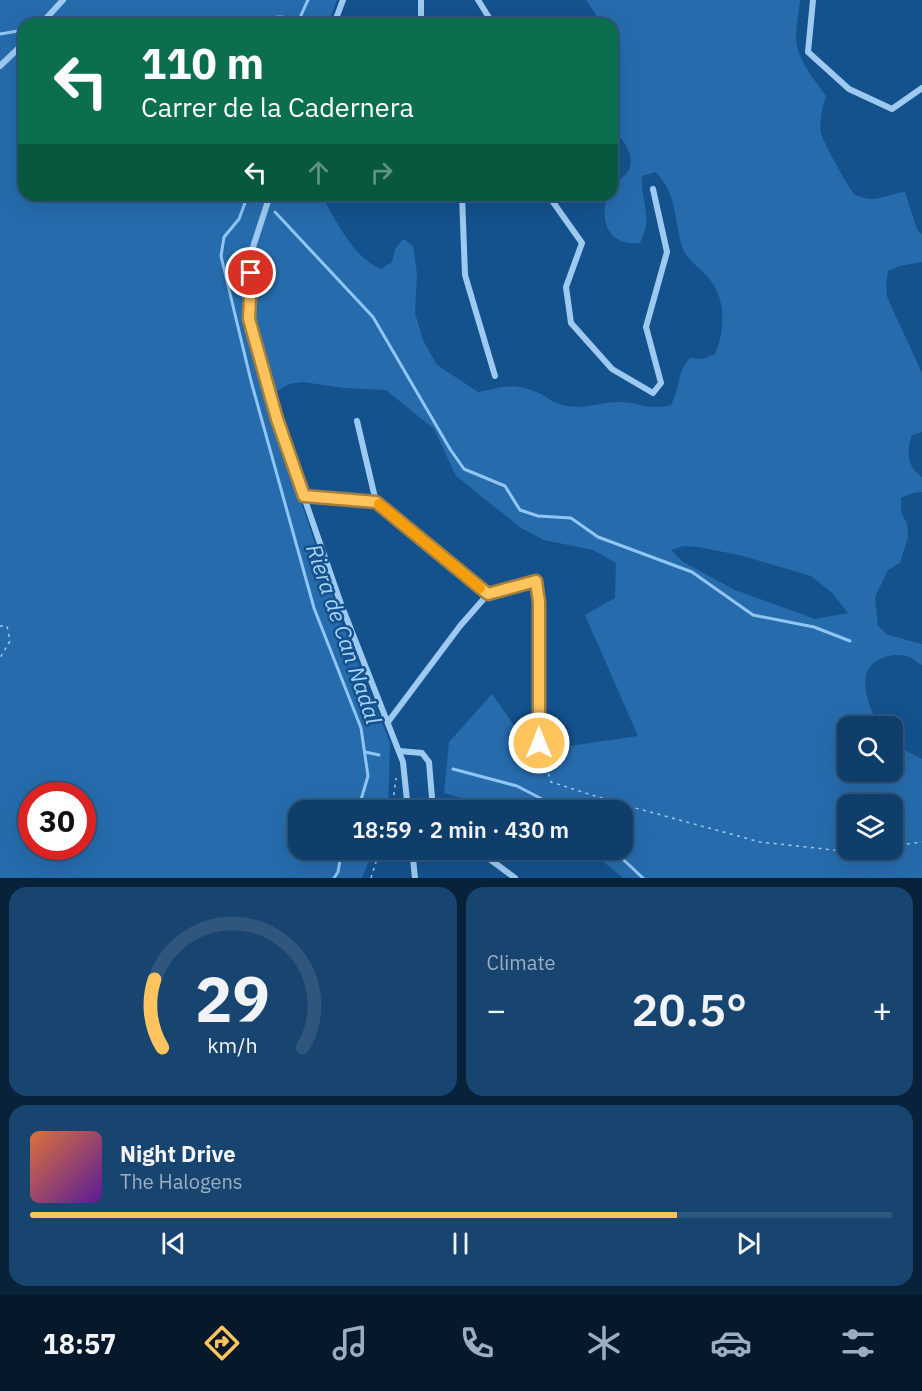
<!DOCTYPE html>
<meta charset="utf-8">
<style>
body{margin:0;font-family:"IBM Plex Sans",sans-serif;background:#184570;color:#f1f3f6;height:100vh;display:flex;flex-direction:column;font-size:22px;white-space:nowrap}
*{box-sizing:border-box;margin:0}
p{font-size:20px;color:#9baec1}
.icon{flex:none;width:33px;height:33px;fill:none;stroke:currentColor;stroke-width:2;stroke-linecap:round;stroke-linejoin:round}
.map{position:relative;height:878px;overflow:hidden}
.panel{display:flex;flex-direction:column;gap:9px;padding:9px;background:#08223a;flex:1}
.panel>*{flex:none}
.banner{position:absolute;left:18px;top:18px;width:600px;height:183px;border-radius:18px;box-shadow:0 6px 24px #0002,0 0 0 2px #2f577e;background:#0b6e4f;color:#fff;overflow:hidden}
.fabs{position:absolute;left:837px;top:716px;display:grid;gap:12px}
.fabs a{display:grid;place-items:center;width:66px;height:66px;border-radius:12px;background:#0f3e6a;box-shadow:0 6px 24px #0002,0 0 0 2px #2f577e;font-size:30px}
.speed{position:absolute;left:18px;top:782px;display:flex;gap:12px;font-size:30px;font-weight:700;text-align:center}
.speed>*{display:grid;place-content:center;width:78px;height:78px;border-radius:50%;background:#0f3e6a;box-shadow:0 6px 24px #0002,0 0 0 2px #2f577e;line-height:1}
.speed .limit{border:9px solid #d22;background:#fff;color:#111}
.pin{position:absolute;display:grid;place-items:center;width:51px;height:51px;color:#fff;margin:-26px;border:3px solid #fff;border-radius:50%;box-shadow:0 2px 6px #0007}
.me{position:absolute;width:66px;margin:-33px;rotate:0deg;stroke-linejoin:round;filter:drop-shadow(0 0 4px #0008)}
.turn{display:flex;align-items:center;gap:21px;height:126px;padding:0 24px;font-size:27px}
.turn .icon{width:78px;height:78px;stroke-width:2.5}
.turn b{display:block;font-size:42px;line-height:51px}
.lanes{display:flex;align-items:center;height:57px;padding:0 24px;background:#0003;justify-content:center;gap:30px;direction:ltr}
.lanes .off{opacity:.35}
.big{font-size:45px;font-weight:600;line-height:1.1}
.panel .tile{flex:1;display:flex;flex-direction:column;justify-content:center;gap:9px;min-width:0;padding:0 21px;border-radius:18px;background:#184570}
.panel .dial{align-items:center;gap:0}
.dial svg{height:156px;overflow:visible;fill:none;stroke:#2f577e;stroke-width:7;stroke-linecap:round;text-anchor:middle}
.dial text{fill:#f1f3f6;stroke:none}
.song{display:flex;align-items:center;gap:18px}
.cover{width:72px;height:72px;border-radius:9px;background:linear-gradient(135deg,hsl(20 70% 55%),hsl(270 70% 35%))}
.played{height:6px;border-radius:3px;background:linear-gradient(90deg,#ffc45e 75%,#2f577e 75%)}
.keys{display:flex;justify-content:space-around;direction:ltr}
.heat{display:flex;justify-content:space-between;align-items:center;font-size:33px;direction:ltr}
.panel .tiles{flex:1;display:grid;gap:9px;grid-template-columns:1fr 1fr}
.tile:last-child{grid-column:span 2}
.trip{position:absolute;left:288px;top:800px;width:345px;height:60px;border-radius:18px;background:#0f3e6a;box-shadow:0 6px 24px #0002,0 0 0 2px #2f577e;font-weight:600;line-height:60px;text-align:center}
.tabs{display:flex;height:96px;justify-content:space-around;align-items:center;background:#06192a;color:#9baec1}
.tabs .icon{width:42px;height:42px}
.tabs .current{color:#ffc45e}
.tabs b{font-size:27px;color:#f1f3f6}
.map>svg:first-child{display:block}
.green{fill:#266cad;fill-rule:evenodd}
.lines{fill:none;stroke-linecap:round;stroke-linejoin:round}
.stream{stroke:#90c6f4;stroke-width:3}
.path{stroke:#9ecaf1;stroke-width:1.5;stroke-dasharray:3 4.5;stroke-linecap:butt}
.street{stroke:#9ecaf1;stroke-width:6}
.route-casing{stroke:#a67f3d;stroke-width:15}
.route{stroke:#ffc45e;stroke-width:10}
.slow{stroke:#f59e0b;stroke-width:10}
.labels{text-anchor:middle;stroke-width:5;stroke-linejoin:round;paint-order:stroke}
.water-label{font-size:22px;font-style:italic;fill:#aad3f8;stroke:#14528e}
</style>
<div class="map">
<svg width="922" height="878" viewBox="0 0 922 878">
<rect width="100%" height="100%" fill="#14528e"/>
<path class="green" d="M0 0H337L328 24H24V195H321C337 221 352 257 381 269L392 262 395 249 403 239 413 246 417 274 415 313 423 340 437 365 478 392C505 387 513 381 541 394 549 399 556 404 566 406 584 409 599 403 616 402 638 401 646 411 671 405 681 386 676 374 690 358L703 359 715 354C726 328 726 297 707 276 700 268 691 263 685 253 672 225 681 197 655 172L642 176C641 190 645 201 646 215 648 224 644 234 640 243 610 247 598 221 608 195H612V187C616 182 622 178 627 173 638 158 623 139 612 128V24H602L586 0H800C799 12 796 26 796 38 797 60 814 79 826 96 822 108 819 121 821 133 822 140 850 191 855 195 857 196 861 197 864 198 877 202 891 193 905 192L917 229 922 235V262L900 266 888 271 886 284 887 297 922 373V432L912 435C906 451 907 467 922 477V492L913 493 901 498V512L907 524 908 537 900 563 888 570 875 597 878 626 888 635 922 644V665C918 663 914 659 910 657 895 651 869 658 866 676 863 693 871 712 880 726H848V771H892L893 740 905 750 922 759V878H623L588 849H622V810H500L444 793 449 742 492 694 520 734 556 748 638 736 585 615 615 598 616 563 593 550 544 540 521 528 456 476 434 429 386 390 343 388 303 382 289 384 277 391 272 404 276 427 340 618 390 743 388 810H298V849H374L362 878H0ZM684 546 698 547 739 555 811 576 832 593 848 613 815 619 735 590 683 562 671 550ZM32 795H82V846H32ZM848 804H892V849H848Z"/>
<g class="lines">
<g class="stream">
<path d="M59 24 68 22H225L280 17 299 19"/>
<path d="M297 24 308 0"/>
<path d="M0 34 24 30"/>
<path d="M248 195 239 219 224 237 221 256 251 381 314 608 361 728 368 776 358 810"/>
<path d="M247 197 256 202"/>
<path d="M275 212 373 317 450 449 464 469 505 486 520 510 538 516 571 518 598 537 692 572 753 615 814 627 850 641"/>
<path d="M365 752 379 755"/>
<path d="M453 769 517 786 563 810"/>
<path d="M612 849 643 878"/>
<path d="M334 878 338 872 342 849"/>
</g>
<g class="path">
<path d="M0 626H7L10 641 0 658"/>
<path d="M542 752 551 782 617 803 760 842 852 852 873 849"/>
<path d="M392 810 396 778"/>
<path d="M892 846 922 842"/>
<path d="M371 878 380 849"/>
</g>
<g class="street">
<path d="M421 0V19L423 24"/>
<path d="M478 0 493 24"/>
<path d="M813 0 808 52 849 89 892 109 922 88"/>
<path d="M41 24 63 0"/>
<path d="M334 24 343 0"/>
<path d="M0 66 24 43"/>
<path d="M270 195 252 250 249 319 277 419 341 604 403 762 408 810"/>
<path d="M462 195 465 275 495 376"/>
<path d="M548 195 582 243 566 287 571 323 612 369 653 393 661 383 646 327 667 252 653 189"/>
<path d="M357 421 376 502"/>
<path d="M304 496 376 502 488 594"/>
<path d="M388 722 460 626 488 594 536 581 539 602V743"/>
<path d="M399 751 422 753 429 762 433 810"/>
<path d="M412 849 415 878"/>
<path d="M476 849 515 878"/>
</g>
</g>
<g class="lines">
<defs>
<path id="route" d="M251 273 249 319 277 419 304 496 376 502 488 594 536 581 539 602V743"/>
</defs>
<use href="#route" class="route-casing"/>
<use href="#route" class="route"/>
<path class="slow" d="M379 504 480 588"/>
</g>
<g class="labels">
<g class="water-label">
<text transform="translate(344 634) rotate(71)" y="8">Riera de Can Nadal</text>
</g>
</g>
</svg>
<div class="fabs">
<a><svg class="icon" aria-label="search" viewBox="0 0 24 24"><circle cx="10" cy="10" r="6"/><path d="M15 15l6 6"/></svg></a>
<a><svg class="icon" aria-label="layers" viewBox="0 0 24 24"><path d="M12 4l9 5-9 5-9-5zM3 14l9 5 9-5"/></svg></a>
</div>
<div class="speed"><div class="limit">30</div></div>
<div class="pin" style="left:251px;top:273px;background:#d93025"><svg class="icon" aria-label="arrive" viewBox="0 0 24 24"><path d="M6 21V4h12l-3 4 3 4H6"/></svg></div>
<svg class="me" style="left:539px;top:743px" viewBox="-20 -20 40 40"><circle r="17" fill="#ffc45e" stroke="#fff" stroke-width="3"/><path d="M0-11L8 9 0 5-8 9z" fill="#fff"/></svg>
<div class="trip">18:59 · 2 min · 430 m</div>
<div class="banner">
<div class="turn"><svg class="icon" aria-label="left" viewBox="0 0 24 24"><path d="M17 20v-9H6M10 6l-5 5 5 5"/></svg><div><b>110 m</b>Carrer de la Cadernera</div></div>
<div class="lanes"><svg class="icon" aria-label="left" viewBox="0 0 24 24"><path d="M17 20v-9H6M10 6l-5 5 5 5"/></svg><svg class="icon off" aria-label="ahead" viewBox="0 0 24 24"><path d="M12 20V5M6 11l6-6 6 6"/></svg><svg class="icon off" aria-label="right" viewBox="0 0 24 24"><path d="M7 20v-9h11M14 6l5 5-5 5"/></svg></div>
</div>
</div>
<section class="panel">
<div class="tiles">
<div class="tile dial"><svg viewBox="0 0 100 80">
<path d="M14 69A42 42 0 1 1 86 69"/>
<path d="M14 69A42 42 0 0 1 10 34" stroke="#ffc45e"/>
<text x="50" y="56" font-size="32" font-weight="700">29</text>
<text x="50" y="72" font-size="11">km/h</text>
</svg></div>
<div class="tile"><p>Climate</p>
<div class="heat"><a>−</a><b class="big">20.5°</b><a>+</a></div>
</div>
<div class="tile">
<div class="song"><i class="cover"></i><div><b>Night Drive</b><p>The Halogens</p></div></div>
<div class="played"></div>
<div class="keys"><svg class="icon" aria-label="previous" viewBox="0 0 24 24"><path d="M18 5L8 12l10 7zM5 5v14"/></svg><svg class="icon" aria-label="pause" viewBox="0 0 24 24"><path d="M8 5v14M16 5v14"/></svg><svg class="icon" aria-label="next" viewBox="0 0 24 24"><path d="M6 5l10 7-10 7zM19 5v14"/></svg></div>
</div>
</div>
</section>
<nav class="tabs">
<b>18:57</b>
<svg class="icon current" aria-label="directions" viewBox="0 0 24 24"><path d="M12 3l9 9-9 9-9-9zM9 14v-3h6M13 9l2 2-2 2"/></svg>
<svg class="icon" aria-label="music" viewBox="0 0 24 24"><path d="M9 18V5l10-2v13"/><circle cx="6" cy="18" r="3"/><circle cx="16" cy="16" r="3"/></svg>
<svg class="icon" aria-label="phone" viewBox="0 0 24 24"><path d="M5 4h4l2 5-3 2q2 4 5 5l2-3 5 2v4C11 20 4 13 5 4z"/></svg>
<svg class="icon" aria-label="climate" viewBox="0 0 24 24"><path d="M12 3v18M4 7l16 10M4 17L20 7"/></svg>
<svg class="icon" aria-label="car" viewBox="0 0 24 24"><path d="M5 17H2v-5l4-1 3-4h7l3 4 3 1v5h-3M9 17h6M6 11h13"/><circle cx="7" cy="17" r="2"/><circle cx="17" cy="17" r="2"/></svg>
<svg class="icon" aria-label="filters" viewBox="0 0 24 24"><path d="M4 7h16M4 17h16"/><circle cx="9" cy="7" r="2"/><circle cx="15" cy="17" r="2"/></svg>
</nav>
